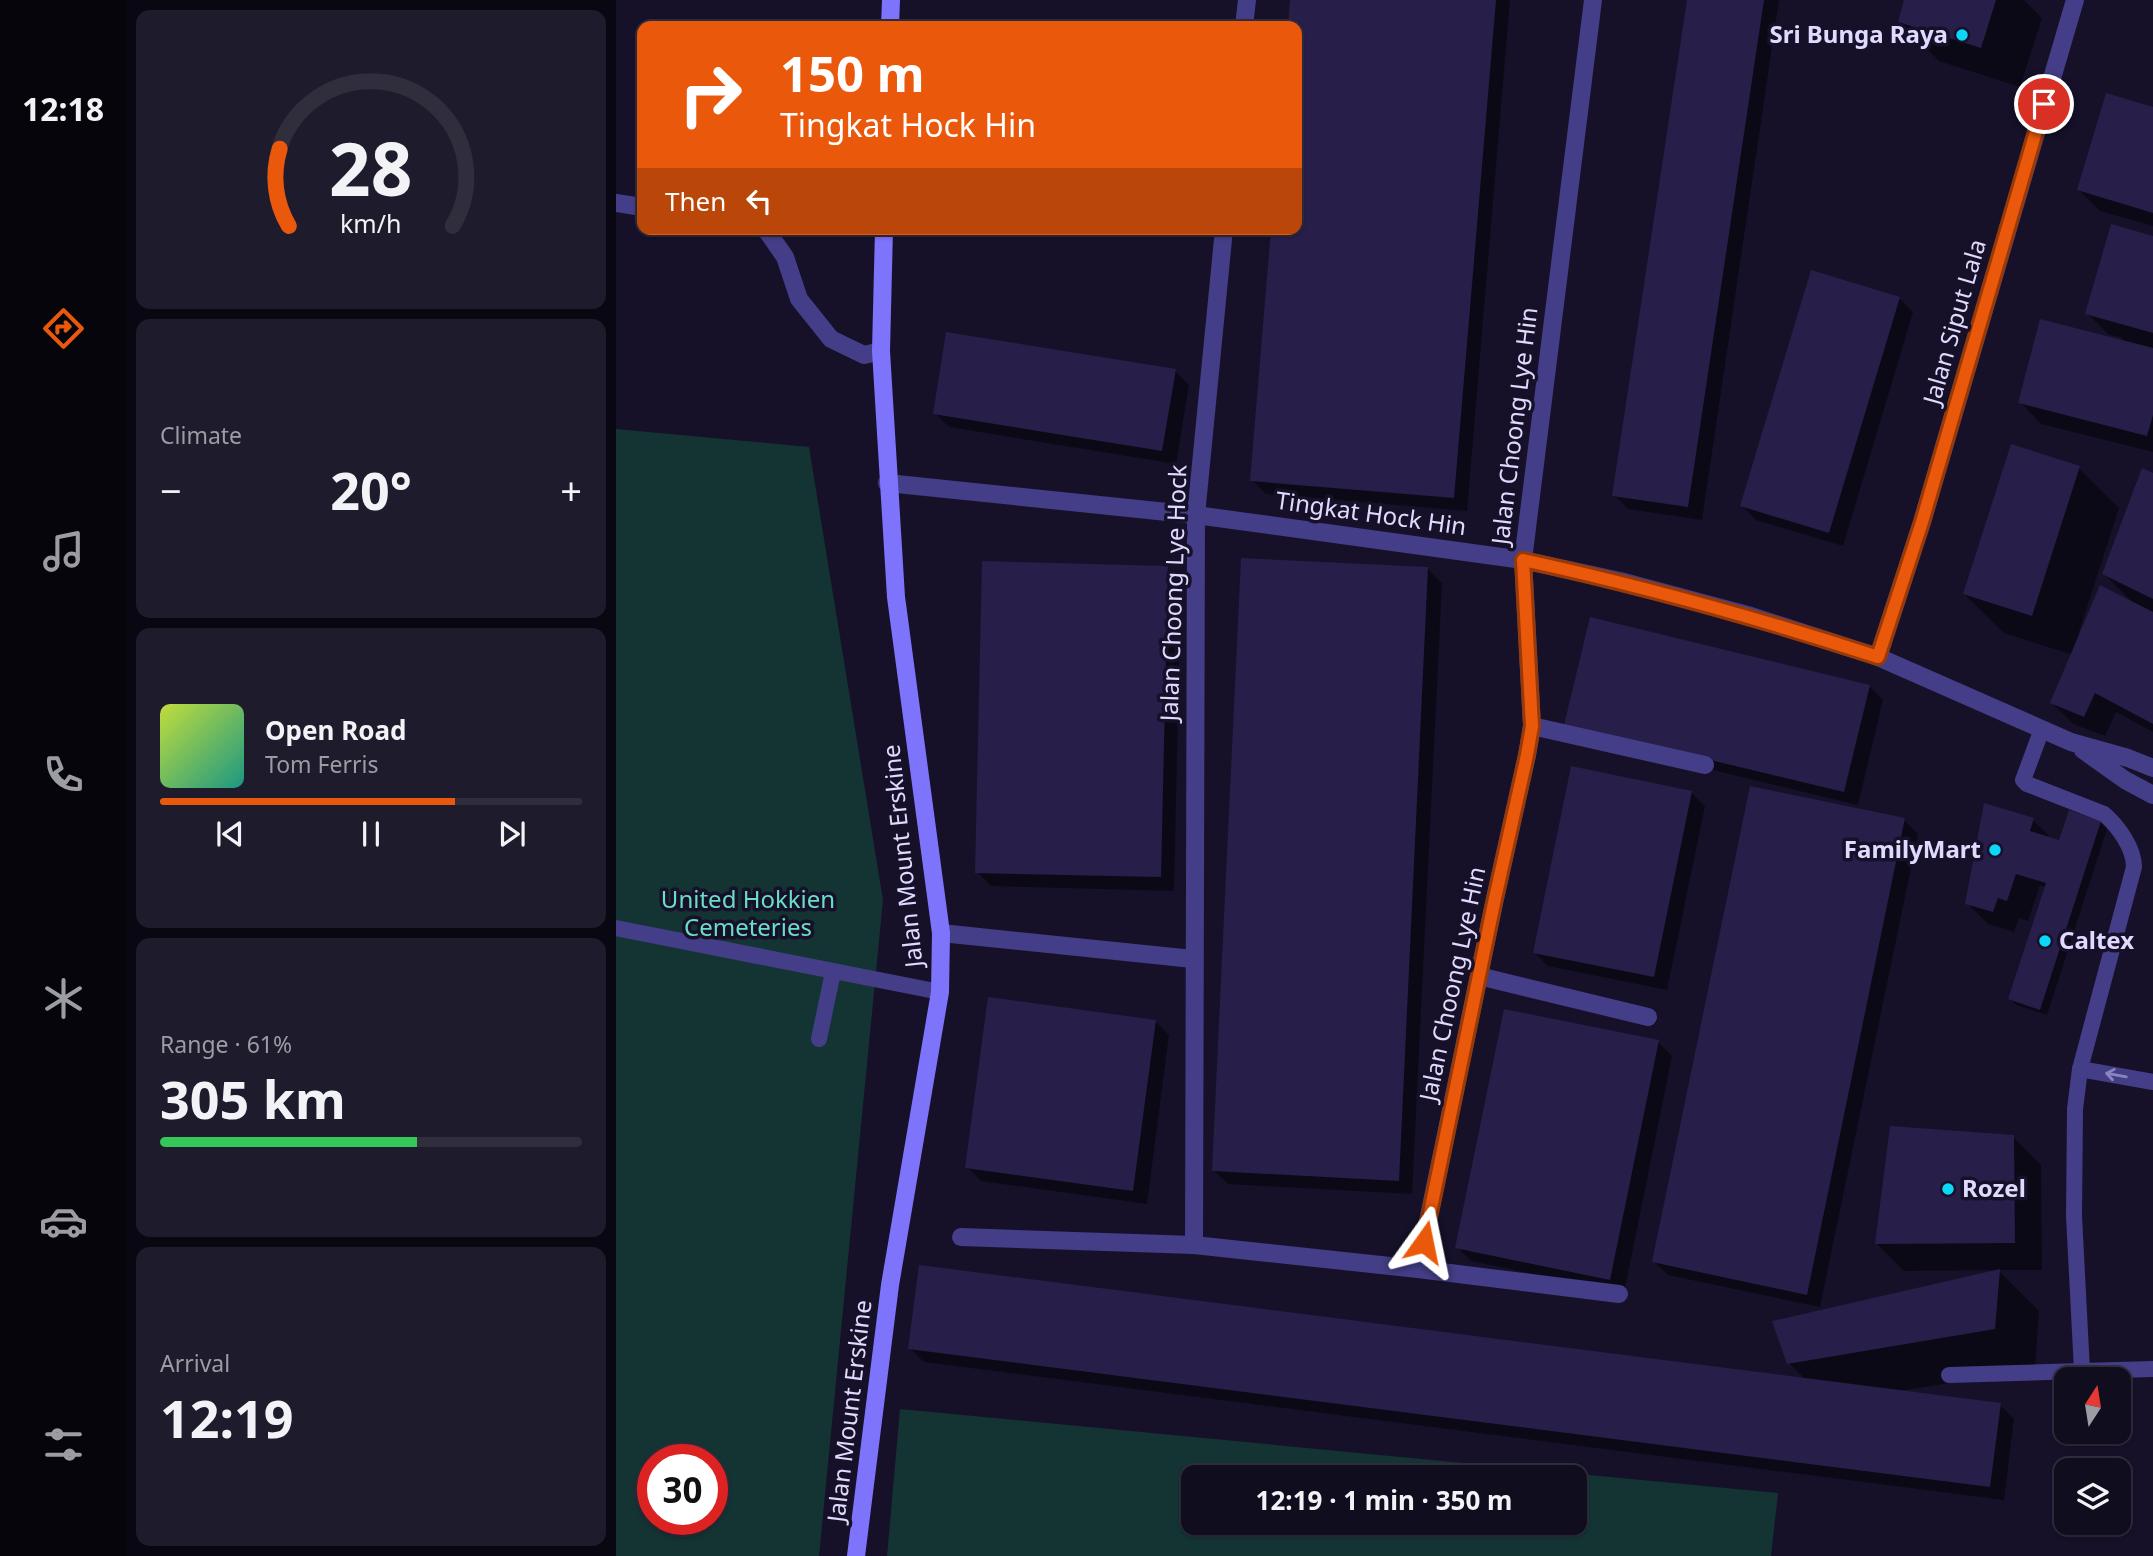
<!DOCTYPE html>
<meta charset="utf-8">
<style>
body{margin:0;font-family:"Noto Sans",sans-serif;background:#1e1b2c;color:#f1f3f6;height:100vh;display:flex;flex-direction:column;font-size:26px;white-space:nowrap}
*{box-sizing:border-box;margin:0}
p{font-size:23px;color:#9c9ca4}
.icon{flex:none;width:38px;height:38px;fill:none;stroke:currentColor;stroke-width:2;stroke-linecap:round;stroke-linejoin:round}
.map{position:relative;flex:1;overflow:hidden}
.sheet{display:flex;flex-direction:column;gap:10px;padding:10px;background:#090711;width:490px}
.sheet>*{flex:none}
.hud{position:absolute;left:21px;top:21px;width:665px;height:214px;border-radius:14px;box-shadow:0 2px 5px #0004,0 0 0 2px #302d3d;background:#ea580c;color:#fff;overflow:hidden}
.needle{width:46px;rotate:12deg}
.controls{position:absolute;left:1438px;top:1367px;display:grid;gap:14px}
.controls a{display:grid;place-items:center;width:77px;height:77px;border-radius:14px;background:#100d1f;box-shadow:0 2px 5px #0004,0 0 0 2px #302d3d;font-size:35px}
.speed{position:absolute;left:21px;top:1444px;display:flex;gap:14px;font-size:35px;font-weight:700;text-align:center}
.speed>*{display:grid;place-content:center;width:91px;height:91px;border-radius:50%;background:#100d1f;box-shadow:0 2px 5px #0004,0 0 0 2px #302d3d;line-height:1}
.speed .limit{border:10px solid #d22;background:#fff;color:#111}
.pin{position:absolute;display:grid;place-items:center;width:60px;height:60px;color:#fff;margin:-30px;border:4px solid #fff;border-radius:50%;box-shadow:0 2px 7px #0007}
.me{position:absolute;width:77px;margin:-38px;rotate:12deg;stroke-linejoin:round;filter:drop-shadow(0 0 5px #0008)}
.turn{display:flex;align-items:center;gap:24px;height:147px;padding:0 28px;font-size:32px}
.turn .icon{width:91px;height:91px;stroke-width:2.5}
.turn b{display:block;font-size:49px;line-height:60px}
.then{display:flex;align-items:center;height:66px;padding:0 28px;background:#0003;gap:14px;font-size:26px}
.big{font-size:52px;font-weight:700;line-height:1.1}
.sheet .widget{flex:1;display:flex;flex-direction:column;justify-content:center;gap:10px;min-width:0;padding:0 24px;border-radius:14px;background:#1e1b2c}
.sheet .dial{align-items:center;gap:0}
.dial svg{height:182px;overflow:visible;fill:none;stroke:#302d3d;stroke-width:7;stroke-linecap:round;text-anchor:middle}
.dial text{fill:#f1f3f6;stroke:none}
.song{display:flex;align-items:center;gap:21px}
.cover{width:84px;height:84px;border-radius:10px;background:linear-gradient(135deg,hsl(70 70% 55%),hsl(170 70% 35%))}
.played{height:7px;border-radius:4px;background:linear-gradient(90deg,#ea580c 70%,#302d3d 70%)}
.keys{display:flex;justify-content:space-around;direction:ltr}
.heat{display:flex;justify-content:space-between;align-items:center;font-size:38px;direction:ltr}
.charge{height:10px;border-radius:5px;background:linear-gradient(90deg,#34c759 61%,#302d3d 0)}
.trip{position:absolute;left:565px;top:1465px;width:406px;height:70px;border-radius:14px;background:#100d1f;box-shadow:0 2px 5px #0004,0 0 0 2px #302d3d;font-weight:700;line-height:70px;text-align:center}
main{display:flex;flex:1;min-height:0}
.tabs{display:flex;flex-direction:column;width:126px;justify-content:space-around;align-items:center;background:#06050c;color:#9c9ca4}
.tabs .icon{width:49px;height:49px}
.tabs .selected{color:#ea580c}
.tabs b{font-size:32px;color:#f1f3f6}
.map>svg:first-child{display:block}
.green{fill:#143333;fill-rule:evenodd}
.shadow{fill:#0007}
.building{fill:#281e4a}
.lines{fill:none;stroke-linecap:round;stroke-linejoin:round}
.lane{stroke:#433e87;stroke-width:16}
.street{stroke:#433e87;stroke-width:18}
.secondary{stroke:#7d74fb;stroke-width:18}
.oneway{stroke:#8a85bd}
.route-casing{stroke:#983908;stroke-width:18}
.route{stroke:#ea580c;stroke-width:12}
.poi-dot{fill:#0cd7f8;stroke:#161129;stroke-width:2.5}
.labels{text-anchor:middle;stroke-width:7;stroke-linejoin:round;paint-order:stroke}
.poi-label{font-size:24px;font-weight:bold;fill:#e0dbfe;stroke:#161129;text-anchor:end}
.street-label{font-size:24px;fill:#e0dbfe;stroke:#161129}
.park-label{font-size:24px;fill:#67dec5;stroke:#161129}
</style>
<main>
<nav class="tabs">
<b>12:18</b>
<svg class="icon selected" aria-label="directions" viewBox="0 0 24 24"><path d="M12 3l9 9-9 9-9-9zM9 14v-3h6M13 9l2 2-2 2"/></svg>
<svg class="icon" aria-label="music" viewBox="0 0 24 24"><path d="M9 18V5l10-2v13"/><circle cx="6" cy="18" r="3"/><circle cx="16" cy="16" r="3"/></svg>
<svg class="icon" aria-label="phone" viewBox="0 0 24 24"><path d="M5 4h4l2 5-3 2q2 4 5 5l2-3 5 2v4C11 20 4 13 5 4z"/></svg>
<svg class="icon" aria-label="climate" viewBox="0 0 24 24"><path d="M12 3v18M4 7l16 10M4 17L20 7"/></svg>
<svg class="icon" aria-label="car" viewBox="0 0 24 24"><path d="M5 17H2v-5l4-1 3-4h7l3 4 3 1v5h-3M9 17h6M6 11h13"/><circle cx="7" cy="17" r="2"/><circle cx="17" cy="17" r="2"/></svg>
<svg class="icon" aria-label="filters" viewBox="0 0 24 24"><path d="M4 7h16M4 17h16"/><circle cx="9" cy="7" r="2"/><circle cx="15" cy="17" r="2"/></svg>
</nav>
<section class="sheet">
<div class="widget dial"><svg viewBox="0 0 100 80">
<path d="M14 69A42 42 0 1 1 86 69"/>
<path d="M14 69A42 42 0 0 1 10 35" stroke="#ea580c"/>
<text x="50" y="56" font-size="32" font-weight="700">28</text>
<text x="50" y="72" font-size="11">km/h</text>
</svg></div>
<div class="widget"><p>Climate</p>
<div class="heat"><a>−</a><b class="big">20°</b><a>+</a></div>
</div>
<div class="widget">
<div class="song"><i class="cover"></i><div><b>Open Road</b><p>Tom Ferris</p></div></div>
<div class="played"></div>
<div class="keys"><svg class="icon" aria-label="previous" viewBox="0 0 24 24"><path d="M18 5L8 12l10 7zM5 5v14"/></svg><svg class="icon" aria-label="pause" viewBox="0 0 24 24"><path d="M8 5v14M16 5v14"/></svg><svg class="icon" aria-label="next" viewBox="0 0 24 24"><path d="M6 5l10 7-10 7zM19 5v14"/></svg></div>
</div>
<div class="widget"><p>Range · 61%</p><b class="big">305 km</b><div class="charge"></div></div>
<div class="widget"><p>Arrival</p><b class="big">12:19</b></div>
</section>
<div class="map">
<svg width="1537" height="1556" viewBox="0 0 1537 1556">
<rect width="100%" height="100%" fill="#161129"/>
<g class="green">
<path d="M0 429 193 447 267 900 203 1556H0ZM37 1460H96V1519H37Z"/>
<path d="M284 1409 1162 1493 1155 1556H271ZM578 1477H959V1522H578Z"/>
</g>
<g class="shadow">
<path d="M676 0H894L851 511 650 494 636 480 681 229V26H674Z"/>
<path d="M1072 0H1163L1086 520 1012 509 998 495Z"/>
<path d="M1290 0H1408L1426 18 1404 87 1323 61 1284 21Z"/>
<path d="M1537 109V226L1484 211 1463 190Z"/>
<path d="M1537 238V452L1425 424 1404 402 1506 342 1507 338 1492 334 1471 313Z"/>
<path d="M1283 298 1297 312 1227 546 1140 520 1126 506Z"/>
<path d="M559 371 573 385 560 464 333 427 319 413Z"/>
<path d="M1463 468 1503 508 1462 635 1465 636 1518 604 1488 574 1537 474V732L1500 712 1489 736 1457 724 1436 703 1457 655 1388 633 1348 594Z"/>
<path d="M551 568 565 581 558 891 375 886 361 872Z"/>
<path d="M812 569 826 583 796 1194 612 1184 598 1171Z"/>
<path d="M1253 686 1267 700 1242 805 964 738Z"/>
<path d="M1075 792 1089 806 1051 990 932 966 918 952Z"/>
<path d="M1288 820 1302 834 1204 1307 1052 1275 1038 1262Z"/>
<path d="M1417 820 1437 840 1444 842 1484 822 1491 829 1431 1015 1400 1005 1394 998 1430 887 1424 885 1412 921 1403 918 1398 932 1372 924 1351 903Z"/>
<path d="M539 1021 553 1035 531 1204 365 1181 351 1167Z"/>
<path d="M1042 1042 1056 1056 1008 1293 855 1261 841 1247Z"/>
<path d="M1397 1137 1425 1165 1426 1270H1382L1423 1311 1419 1369 1284 1391 1384 1405 1398 1419 1388 1500 308 1362 294 1348 1190 1380 1173 1363 1380 1270 1288 1271 1260 1243Z"/>
</g>
<g class="building">
<path d="M674 0H880L838 498 634 481 655 229H681V26H672Z"/>
<path d="M1071 0H1148L1072 507 996 496Z"/>
<path d="M1288 0H1380L1365 48 1282 22Z"/>
<path d="M1490 93 1537 107V213L1461 190Z"/>
<path d="M1495 224 1537 236V333L1469 314Z"/>
<path d="M1195 270 1284 297 1213 533 1124 506Z"/>
<path d="M1424 319 1537 348V415L1531 436 1402 403Z"/>
<path d="M330 332 560 369 546 451 317 414Z"/>
<path d="M1395 444 1464 466 1416 616 1347 594Z"/>
<path d="M1526 468 1537 473V599L1486 574Z"/>
<path d="M625 558 812 567 783 1181 596 1171Z"/>
<path d="M366 561 552 566 545 877 359 873Z"/>
<path d="M1484 585 1537 612V724L1479 693 1468 717 1434 703Z"/>
<path d="M974 617 1254 685 1228 792 948 725Z"/>
<path d="M955 766 1076 791 1038 977 917 953Z"/>
<path d="M1134 786 1289 818 1191 1295 1036 1262Z"/>
<path d="M1368 803 1418 818 1414 831 1443 840 1453 810 1485 821 1424 1010 1392 999 1430 883 1400 874 1391 901 1382 898 1377 912 1349 904Z"/>
<path d="M372 997 540 1020 517 1191 349 1168Z"/>
<path d="M888 1009 1043 1040 994 1280 839 1248Z"/>
<path d="M1274 1126 1398 1135 1399 1243 1259 1244Z"/>
<path d="M303 1265 1385 1403 1374 1487 292 1349Z"/>
<path d="M1384 1269 1379 1329 1171 1364 1156 1321Z"/>
</g>
<g class="lines">
<g class="lane">
<path d="M1426 729 1407 780 1411 784 1488 814C1502 826 1518 848 1518 867L1464 1069 1459 1109 1458 1216 1466 1371 1537 1369"/>
<path d="M0 928 324 992"/>
<path d="M203 1039 217 972"/>
<path d="M1464 1069 1537 1082"/>
<path d="M1333 1375 1466 1371"/>
</g>
<g class="street">
<path d="M628 26 631 0"/>
<path d="M0 203 26 207"/>
<path d="M147 229 151 231 169 257 183 299 215 339 248 355 265 351"/>
<path d="M271 483 580 515 907 560 1004 581 1135 616 1262 657 1455 742 1512 758 1537 768"/>
<path d="M1262 657 1306 522 1459 0"/>
<path d="M916 726 1089 765"/>
<path d="M1467 750 1509 780 1537 795"/>
<path d="M325 933 577 959"/>
<path d="M863 976 1032 1017"/>
<path d="M345 1237 578 1245 802 1269 1003 1294"/>
<path d="M578 1245 580 515 608 229"/>
<path d="M802 1269 878 903 911 755 916 726 907 560 977 0"/>
</g>
<g class="secondary">
<path d="M274 26 275 0"/>
<path d="M240 1556 274 1285 324 992 325 933 280 597 265 351 268 229"/>
</g>
</g>
<defs><path id="oneway-shaft" d="M-6 0H5M1.5-3L5.5 0L1.5 3" fill="none" stroke-width="1.6" stroke-linecap="round" stroke-linejoin="round" transform="scale(1.75)"/></defs>
<use class="oneway" href="#oneway-shaft" transform="translate(1500 1075) rotate(-170)"/>
<g class="lines">
<defs>
<path id="route" d="M808 1242 878 903 911 755 916 726 907 560C1027 586 1145 619 1262 657L1306 522 1428 104"/>
</defs>
<use href="#route" class="route-casing"/>
<use href="#route" class="route"/>
</g>
<g class="poi-dot">
<circle cx="1346" cy="35" r="7"/>
<circle cx="1379" cy="850" r="7"/>
<circle cx="1429" cy="941" r="7"/>
<circle cx="1332" cy="1189" r="7"/>
</g>
<g class="labels">
<g class="poi-label">
<text x="1332" y="43">Sri Bunga Raya</text>
<text x="1365" y="858">FamilyMart</text>
<text x="1443" y="949" text-anchor="start">Caltex</text>
<text x="1346" y="1197" text-anchor="start">Rozel</text>
</g>
<g class="street-label">
<text transform="translate(1339 322) rotate(-74)" y="8">Jalan Siput Lala</text>
<text transform="translate(899 426) rotate(-83)" y="8">Jalan Choong Lye Hin</text>
<text transform="translate(755 514) rotate(8)" y="8">Tingkat Hock Hin</text>
<text transform="translate(558 593) rotate(-88)" y="8">Jalan Choong Lye Hock</text>
<text transform="translate(287 856) rotate(-96)" y="8">Jalan Mount Erskine</text>
<text transform="translate(837 984) rotate(-78)" y="8">Jalan Choong Lye Hin</text>
<text transform="translate(234 1411) rotate(-83)" y="8">Jalan Mount Erskine</text>
</g>
<g class="park-label">
<text x="132" y="908">United Hokkien<tspan x="132" dy="28">Cemeteries</tspan></text>
</g>
</g>
</svg>
<div class="controls">
<a><svg class="needle" viewBox="-14 -14 28 28"><path d="M0-13l5 13h-10z" fill="#e53935"/><path d="M0 13l5-13h-10z" fill="#9c9ca4"/></svg></a>
<a><svg class="icon" aria-label="layers" viewBox="0 0 24 24"><path d="M12 4l9 5-9 5-9-5zM3 14l9 5 9-5"/></svg></a>
</div>
<div class="speed"><div class="limit">30</div></div>
<div class="pin" style="left:1428px;top:104px;background:#d93025"><svg class="icon" aria-label="arrive" viewBox="0 0 24 24"><path d="M6 21V4h12l-3 4 3 4H6"/></svg></div>
<svg class="me" style="left:808px;top:1242px" viewBox="-20 -20 40 40"><path d="M0-17L14 15 0 8-14 15z" fill="#ea580c" stroke="#fff" stroke-width="4"/></svg>
<div class="trip">12:19 · 1 min · 350 m</div>
<div class="hud">
<div class="turn"><svg class="icon" aria-label="right" viewBox="0 0 24 24"><path d="M7 20v-9h11M14 6l5 5-5 5"/></svg><div><b>150 m</b>Tingkat Hock Hin</div></div>
<div class="then">Then<svg class="icon" aria-label="left" viewBox="0 0 24 24"><path d="M17 20v-9H6M10 6l-5 5 5 5"/></svg></div>
</div>
</div>
</main>
